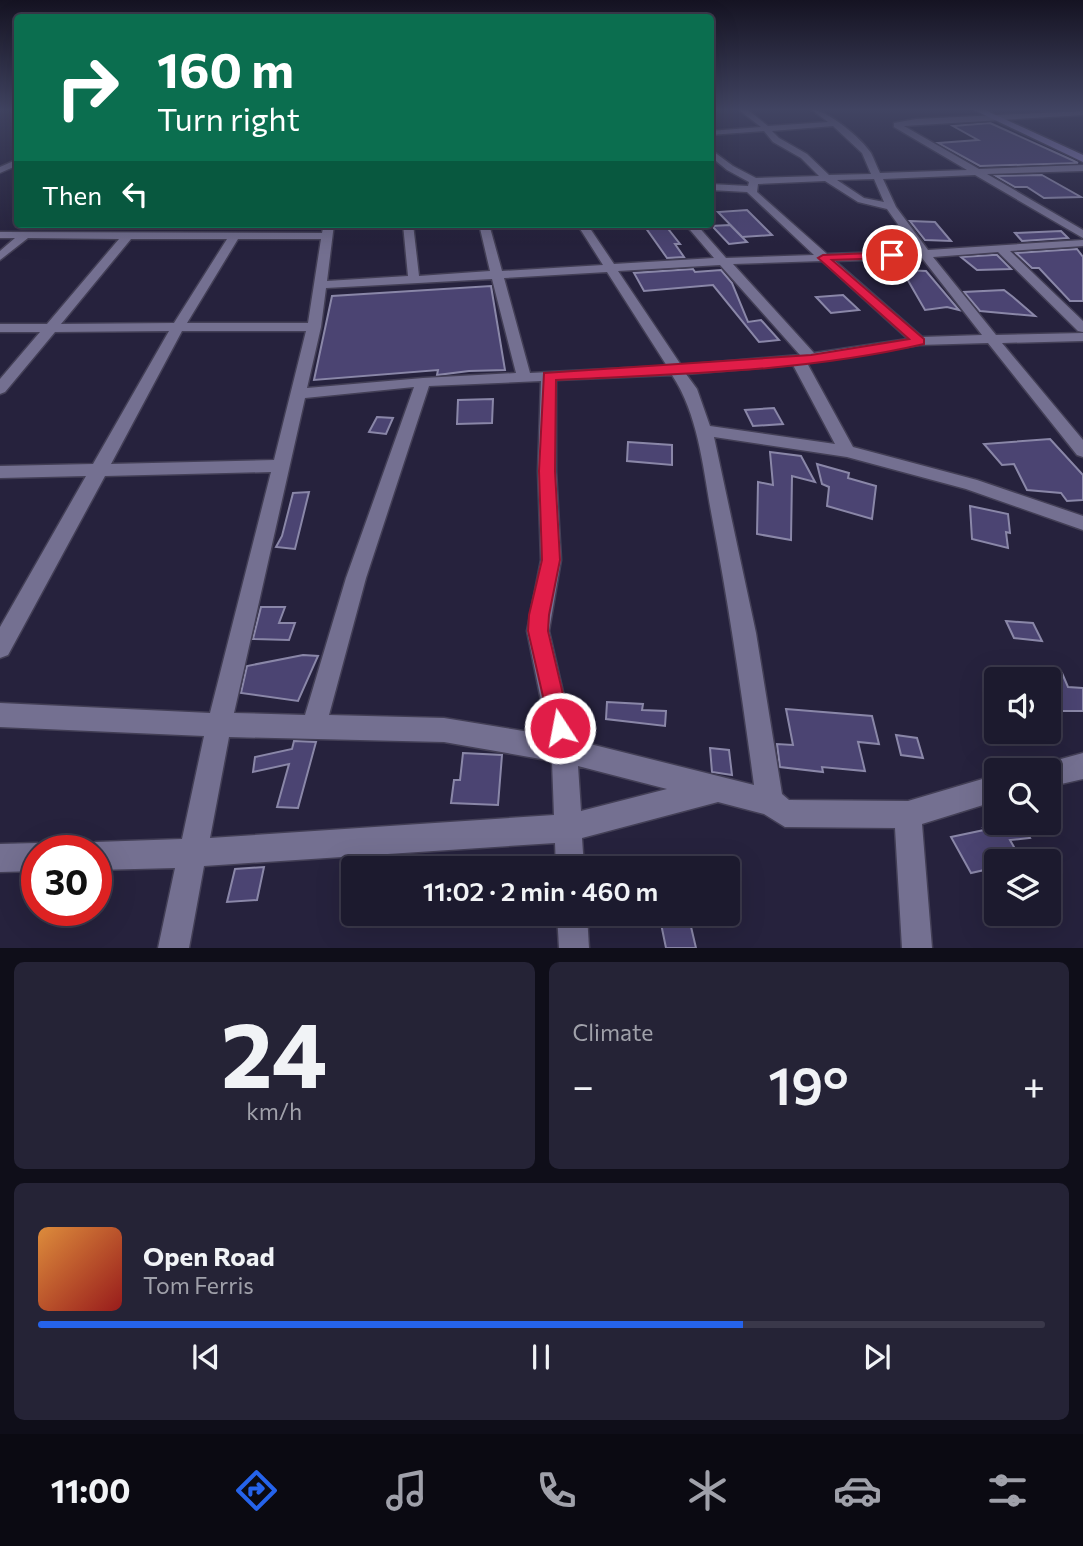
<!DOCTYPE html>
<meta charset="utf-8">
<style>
body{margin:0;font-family:Commissioner,sans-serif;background:#252336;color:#f1f3f6;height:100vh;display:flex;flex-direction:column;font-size:26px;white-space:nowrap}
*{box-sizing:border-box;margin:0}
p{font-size:23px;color:#a0a1aa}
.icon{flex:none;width:38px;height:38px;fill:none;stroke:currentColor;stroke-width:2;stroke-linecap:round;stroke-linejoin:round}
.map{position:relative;height:948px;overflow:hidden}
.details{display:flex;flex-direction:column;gap:14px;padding:14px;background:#0f0e19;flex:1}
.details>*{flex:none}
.guide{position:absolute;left:14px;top:14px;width:700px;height:214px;border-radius:7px;box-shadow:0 7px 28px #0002,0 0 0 2px #3a384a;background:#0b6e4f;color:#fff;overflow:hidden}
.tools{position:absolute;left:984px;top:667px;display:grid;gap:14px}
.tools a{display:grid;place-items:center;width:77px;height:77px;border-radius:7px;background:#1c1a2e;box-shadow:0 7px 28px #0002,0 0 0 2px #3a384a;font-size:35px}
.speed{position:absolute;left:21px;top:835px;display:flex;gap:14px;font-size:35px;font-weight:700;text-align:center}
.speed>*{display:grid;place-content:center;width:91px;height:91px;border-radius:50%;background:#1c1a2e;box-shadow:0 7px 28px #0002,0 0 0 2px #3a384a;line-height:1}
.speed .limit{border:10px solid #d22;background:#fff;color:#111}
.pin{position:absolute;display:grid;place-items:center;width:60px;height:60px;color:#fff;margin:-30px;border:4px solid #fff;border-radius:50%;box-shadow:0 2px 7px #0007}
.me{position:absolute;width:77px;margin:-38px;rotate:349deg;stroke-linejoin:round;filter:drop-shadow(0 0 5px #0008)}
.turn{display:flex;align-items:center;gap:24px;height:147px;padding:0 28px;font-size:32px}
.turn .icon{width:91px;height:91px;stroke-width:2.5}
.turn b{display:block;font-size:49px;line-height:60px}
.then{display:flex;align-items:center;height:66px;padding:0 28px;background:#0003;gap:14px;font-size:26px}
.big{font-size:52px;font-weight:600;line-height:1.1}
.details .card{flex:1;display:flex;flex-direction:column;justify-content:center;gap:10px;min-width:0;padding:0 24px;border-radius:10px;background:#252336}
.details .dial{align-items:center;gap:0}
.dial b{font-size:91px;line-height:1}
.song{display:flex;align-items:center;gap:21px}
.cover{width:84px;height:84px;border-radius:10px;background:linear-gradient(135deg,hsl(30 70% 55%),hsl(0 70% 35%))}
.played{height:7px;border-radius:4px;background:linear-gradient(90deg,#2563eb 70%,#3a384a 70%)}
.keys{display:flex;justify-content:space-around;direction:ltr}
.heat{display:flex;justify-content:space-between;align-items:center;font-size:38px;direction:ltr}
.details .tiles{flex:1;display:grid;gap:14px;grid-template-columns:1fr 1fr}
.card:last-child{grid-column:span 2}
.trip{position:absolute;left:341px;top:856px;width:399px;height:70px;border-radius:7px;background:#1c1a2e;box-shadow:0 7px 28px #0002,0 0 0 2px #3a384a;font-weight:600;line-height:70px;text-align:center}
.tab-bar{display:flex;height:112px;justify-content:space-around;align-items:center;background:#0b0a12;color:#a0a1aa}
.tab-bar .icon{width:49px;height:49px}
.tab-bar .on{color:#2563eb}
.tab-bar b{font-size:32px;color:#f1f3f6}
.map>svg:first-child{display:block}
.building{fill:#4b4472;stroke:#8a87a8;stroke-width:2}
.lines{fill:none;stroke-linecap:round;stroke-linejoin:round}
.minor-casing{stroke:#433f56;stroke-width:3}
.major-casing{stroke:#433f56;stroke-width:3}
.minor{fill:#747091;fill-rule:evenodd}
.major{fill:#847cb4;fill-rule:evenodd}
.route{fill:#e11d48;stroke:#92132f;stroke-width:2}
</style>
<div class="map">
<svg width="1083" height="948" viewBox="0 0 1083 948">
<rect width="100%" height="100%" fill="#26223d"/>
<g class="building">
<path d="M990 123 1072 160 1078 163 980 166 938 143 978 140 953 126Z"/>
<path d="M1042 175 1081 197 1044 198 1027 187H1015L996 176Z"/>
<path d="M747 210 772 235 742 237 718 212Z"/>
<path d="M910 221 935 222 951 241 925 240Z"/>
<path d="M643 224 665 225 680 244H675L684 257 667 258Z"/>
<path d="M730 225 747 242 729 244 712 226Z"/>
<path d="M1061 231 1068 238 1022 241 1015 233Z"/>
<path d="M1077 249 1083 257V301H1070L1039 268H1032L1016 253Z"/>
<path d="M993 255H997L1011 269 977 270 961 257Z"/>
<path d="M693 269 695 272 721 270 732 283 748 322 761 320 779 340 759 342 713 285 644 291 634 273Z"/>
<path d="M902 270 926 271 959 310 947 307 925 310Z"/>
<path d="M491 286 505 370 469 371 437 375 438 370 314 380 332 296Z"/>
<path d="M1004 290 1013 297 1035 316 980 311 964 292Z"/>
<path d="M843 295 859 310 831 313 816 297Z"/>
<path d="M493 399 492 423 457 424 458 400Z"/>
<path d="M774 408 783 424 753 426 745 410Z"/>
<path d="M377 417 393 418 386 434 369 432Z"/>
<path d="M1050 439 1083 475V500L1067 501 1061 493 1027 490 1014 464 1002 465 984 444Z"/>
<path d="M628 442 672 445V465L627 461Z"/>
<path d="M770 452 801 456 815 482 792 476 791 540 757 534 758 482 773 485Z"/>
<path d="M817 464 849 473 848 478 876 486 872 519 827 506 829 487 822 484Z"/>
<path d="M309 492 295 549 276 547 282 536 293 493Z"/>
<path d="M970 506 1008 514 1010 533 1006 532 1008 548 972 539Z"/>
<path d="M261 607H285L279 623H295L289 640 253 639Z"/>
<path d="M1006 621 1033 623 1042 641 1014 638Z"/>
<path d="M303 655 318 656 298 701 241 693 247 666Z"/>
<path d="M1037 670 1062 673 1068 687 1083 688V711H1048V679H1042Z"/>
<path d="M607 702 643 704 642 710 666 711 665 726 606 719Z"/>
<path d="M786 709 872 716 879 744 858 742 865 771 822 767 823 772 780 767 777 744 793 745Z"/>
<path d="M896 735 917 738 923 758 901 755Z"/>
<path d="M294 741 316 742 298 808 277 807 289 764 253 772 255 757 292 749Z"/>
<path d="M710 748 729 750 732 775 712 772Z"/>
<path d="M463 753 502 755 498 805 451 803 454 780H460Z"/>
<path d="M1021 823 1030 838 1010 840 1022 861H989L993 868 971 873 951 837 984 830 983 828Z"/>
<path d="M264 867 257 900 227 902 235 869Z"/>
<path d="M659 914H688L696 948H666Z"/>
</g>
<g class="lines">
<defs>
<g id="minor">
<path d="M739 110H748L768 126 828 122 812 110C828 110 862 139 871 153 874 159 877 167 880 173L967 170 894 127V123L916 119 1083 111V115L904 126 979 169 1083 165V171L987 174 1083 230V238L975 175 883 179 896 207 928 250 1083 240V246L1010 251 1083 321V332L1078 331 998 252 933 257 996 335 1083 333V341L1002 343 1083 440V457L1077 455 988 343 919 345 807 363 853 447 977 480 1083 516V530L966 489 847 457 714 437 756 633 782 794 789 800 908 801 996 775V801L922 824 932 948H902L895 828 785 827 764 814 718 802 582 838 584 868H556L555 843 204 866 189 948H158L175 868 96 870V850H84L86 846 96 842 182 839 204 736 0 727V703L210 713 271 472 105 476 8 655 0 658V627L86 476 0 478V466L93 464 169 331 55 332 5 392 0 394V379L40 332H0V324H47L119 239 28 238 0 260V251L15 238H0V232L322 233 324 224H334L327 281 408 276 403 224H413L419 276 490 271 479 224H489L502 271 603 265 577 224H587L614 264 714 258 685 224H696L726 258 814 255 747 192 710 190V184L748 186 749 182 727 170 710 156V149L733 166 756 178 819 176 801 158 773 142 764 131 710 135V131L761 127ZM833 126 862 153 871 174 829 175 807 154 779 138 772 131ZM874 179 884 202 864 198 837 180ZM825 181 858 202 887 209 917 251 827 254 757 192 758 184ZM131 239H227L174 323 61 324ZM238 239H321L308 323H187ZM922 258 982 335 922 337 835 261ZM822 261 908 339 814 353 733 264ZM720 265 800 355 681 365 618 271ZM607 272 667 366 530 373 504 278ZM492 279 516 373 423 378 307 388 321 327 326 288ZM182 331H306L274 460 111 464ZM793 365 835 444 710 426 697 389 686 374ZM672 375C699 416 703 469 712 517 729 606 742 695 754 785L574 740 549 631 561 560 556 471V380ZM541 381 538 471 541 560 527 631 548 735 444 718 329 715 366 578 429 386ZM414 387 346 578 305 715 234 713 305 398ZM229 737 444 742 552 761 554 815 210 838ZM578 766 667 789 581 811Z"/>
<path d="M18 159V165L0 173V167Z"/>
<path d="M1083 753V779L1048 787V770H1037L1039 765Z"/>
<path d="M37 843 47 847 48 850H37V871L0 872V844Z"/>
<path d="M557 914H587L589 948H559Z"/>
</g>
<path id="major" d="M974 110H985L1083 155V162Z"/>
</defs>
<use href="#minor" class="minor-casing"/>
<use href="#major" class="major-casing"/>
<use href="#minor" class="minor"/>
<use href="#major" class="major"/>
</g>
<linearGradient id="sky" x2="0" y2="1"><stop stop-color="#151322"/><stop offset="0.45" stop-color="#414462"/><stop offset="1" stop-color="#414462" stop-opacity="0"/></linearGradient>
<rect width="1083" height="243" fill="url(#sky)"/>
<path class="route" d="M896 252 897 255 892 258 832 260 924 339V344C804 372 678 374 556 380L555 471 560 560 549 615 548 631 571 728 568 736 560 739 552 736 528 631 529 615 542 560 539 471 544 373 811 355 909 339 818 258 823 255Z"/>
</svg>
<div class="tools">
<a><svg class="icon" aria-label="sound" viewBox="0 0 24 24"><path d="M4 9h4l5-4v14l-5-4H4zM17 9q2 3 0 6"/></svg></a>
<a><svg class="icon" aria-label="search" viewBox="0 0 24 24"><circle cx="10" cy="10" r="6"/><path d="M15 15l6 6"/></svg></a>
<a><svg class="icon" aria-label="layers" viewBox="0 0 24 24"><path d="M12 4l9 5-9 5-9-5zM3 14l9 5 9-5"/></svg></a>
</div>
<div class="speed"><div class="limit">30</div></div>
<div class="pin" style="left:892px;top:255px;background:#d93025"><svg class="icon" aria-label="arrive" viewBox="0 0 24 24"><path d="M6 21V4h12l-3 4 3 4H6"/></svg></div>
<svg class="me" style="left:560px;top:728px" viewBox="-20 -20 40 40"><circle r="17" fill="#e11d48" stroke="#fff" stroke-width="3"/><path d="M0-11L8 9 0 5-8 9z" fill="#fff"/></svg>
<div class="trip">11:02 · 2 min · 460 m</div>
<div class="guide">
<div class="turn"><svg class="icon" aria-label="right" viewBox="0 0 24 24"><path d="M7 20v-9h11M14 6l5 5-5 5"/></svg><div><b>160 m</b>Turn right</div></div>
<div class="then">Then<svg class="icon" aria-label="left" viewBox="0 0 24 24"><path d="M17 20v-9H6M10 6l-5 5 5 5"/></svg></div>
</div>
</div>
<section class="details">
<div class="tiles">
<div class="card dial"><b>24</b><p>km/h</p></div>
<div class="card"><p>Climate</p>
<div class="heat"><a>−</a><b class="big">19°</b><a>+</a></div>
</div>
<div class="card">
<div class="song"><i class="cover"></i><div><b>Open Road</b><p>Tom Ferris</p></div></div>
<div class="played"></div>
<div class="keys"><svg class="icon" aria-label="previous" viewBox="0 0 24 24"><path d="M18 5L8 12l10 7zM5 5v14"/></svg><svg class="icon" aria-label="pause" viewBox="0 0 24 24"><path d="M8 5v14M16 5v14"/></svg><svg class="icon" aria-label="next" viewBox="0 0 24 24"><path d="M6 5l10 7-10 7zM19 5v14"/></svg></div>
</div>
</div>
</section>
<nav class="tab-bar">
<b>11:00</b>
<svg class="icon on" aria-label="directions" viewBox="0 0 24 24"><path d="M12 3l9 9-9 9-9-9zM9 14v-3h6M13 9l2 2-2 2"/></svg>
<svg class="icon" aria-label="music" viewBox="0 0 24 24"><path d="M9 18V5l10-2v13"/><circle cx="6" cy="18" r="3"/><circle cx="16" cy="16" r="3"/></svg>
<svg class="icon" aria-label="phone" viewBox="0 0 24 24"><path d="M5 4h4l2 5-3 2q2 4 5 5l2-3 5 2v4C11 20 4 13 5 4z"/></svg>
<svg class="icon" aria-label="climate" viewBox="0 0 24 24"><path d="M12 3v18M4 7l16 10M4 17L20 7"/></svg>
<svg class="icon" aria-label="car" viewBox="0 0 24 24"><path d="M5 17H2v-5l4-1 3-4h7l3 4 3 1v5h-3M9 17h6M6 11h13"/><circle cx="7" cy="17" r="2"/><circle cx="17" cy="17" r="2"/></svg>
<svg class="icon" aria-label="filters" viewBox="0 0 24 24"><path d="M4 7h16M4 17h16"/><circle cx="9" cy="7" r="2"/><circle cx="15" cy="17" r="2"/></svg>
</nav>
